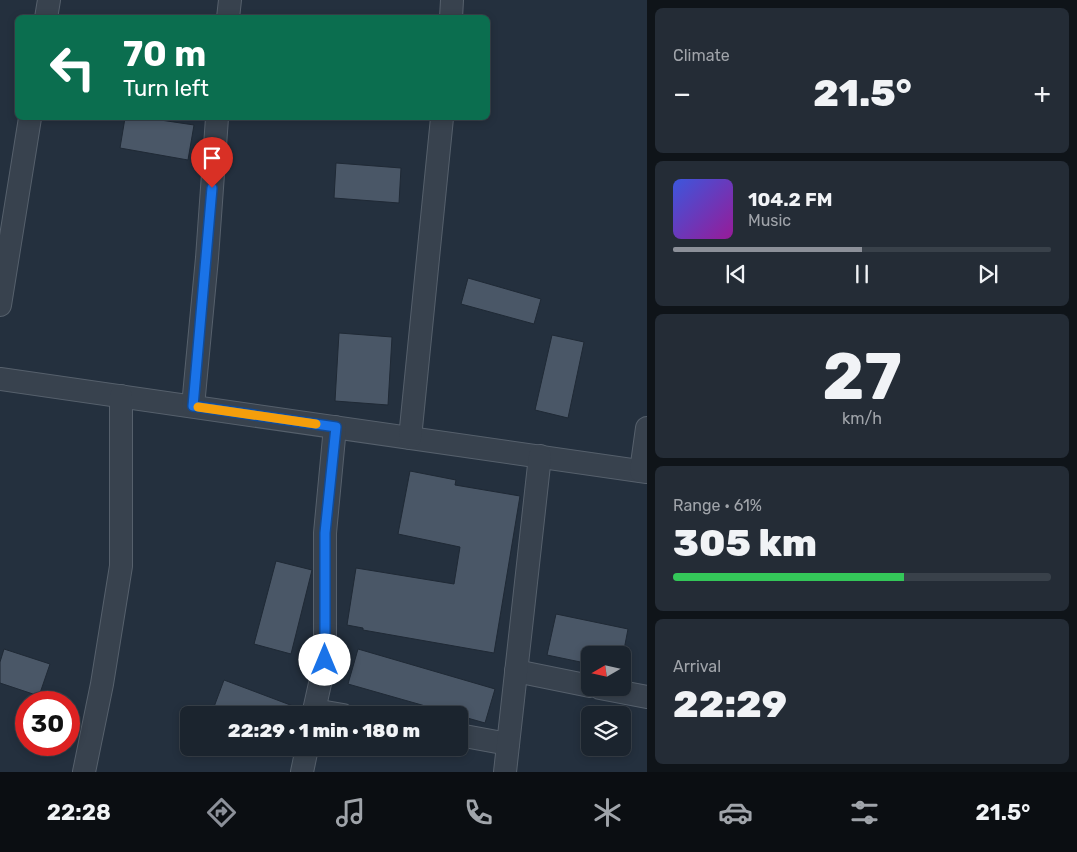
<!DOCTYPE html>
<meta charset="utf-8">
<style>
body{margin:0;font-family:Rubik,sans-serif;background:#242c36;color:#f1f3f6;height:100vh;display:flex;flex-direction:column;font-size:19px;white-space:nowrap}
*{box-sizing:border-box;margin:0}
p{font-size:16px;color:#a0a4aa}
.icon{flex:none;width:28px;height:28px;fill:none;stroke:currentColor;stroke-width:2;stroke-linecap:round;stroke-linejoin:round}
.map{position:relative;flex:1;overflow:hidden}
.side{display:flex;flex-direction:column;gap:8px;padding:8px;background:#0f1419;width:430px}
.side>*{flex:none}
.top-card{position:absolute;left:15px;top:15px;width:475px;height:105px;border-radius:8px;box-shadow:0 2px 8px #0003,0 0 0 1px #39414a;background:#0b6e4f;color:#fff;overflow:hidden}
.needle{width:32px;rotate:261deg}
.fabs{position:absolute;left:581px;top:646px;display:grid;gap:10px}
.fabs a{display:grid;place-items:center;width:50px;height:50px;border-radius:8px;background:#1b242e;box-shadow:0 2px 8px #0003,0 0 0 1px #39414a;font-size:25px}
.speed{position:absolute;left:15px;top:691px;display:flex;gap:10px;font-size:25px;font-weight:700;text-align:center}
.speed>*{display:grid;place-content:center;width:65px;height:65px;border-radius:50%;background:#1b242e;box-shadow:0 2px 8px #0003,0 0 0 1px #39414a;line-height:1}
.speed .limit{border:8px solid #d22;background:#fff;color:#111}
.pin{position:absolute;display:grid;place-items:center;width:42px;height:42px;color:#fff;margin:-51px -21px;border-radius:50% 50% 50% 0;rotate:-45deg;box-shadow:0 0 5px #0007}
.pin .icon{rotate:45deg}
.me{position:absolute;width:55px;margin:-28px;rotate:0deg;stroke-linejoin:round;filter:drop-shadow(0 0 4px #0008)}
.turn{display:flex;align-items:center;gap:18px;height:105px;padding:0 25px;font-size:22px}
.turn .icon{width:65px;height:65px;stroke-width:2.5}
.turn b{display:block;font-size:35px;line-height:42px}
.big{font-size:38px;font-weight:800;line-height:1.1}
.side .tile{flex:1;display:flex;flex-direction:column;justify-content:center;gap:8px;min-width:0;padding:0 18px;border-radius:8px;background:#242c36}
.side .dial{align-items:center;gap:0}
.dial b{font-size:65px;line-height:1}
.song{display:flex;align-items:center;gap:15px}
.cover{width:60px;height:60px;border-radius:8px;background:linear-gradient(135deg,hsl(230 70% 55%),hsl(300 70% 35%))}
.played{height:5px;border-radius:2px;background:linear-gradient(90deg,#8c9099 50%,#39414a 50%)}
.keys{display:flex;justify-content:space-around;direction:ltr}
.heat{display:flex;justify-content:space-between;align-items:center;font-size:28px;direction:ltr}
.charge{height:8px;border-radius:4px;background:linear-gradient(90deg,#34c759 61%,#39414a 0)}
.trip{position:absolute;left:180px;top:706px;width:288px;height:50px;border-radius:8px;background:#1b242e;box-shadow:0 2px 8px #0003,0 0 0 1px #39414a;font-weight:800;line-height:50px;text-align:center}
.menu{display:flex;height:80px;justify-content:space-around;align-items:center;background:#0b0e12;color:#a0a4aa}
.menu .icon{width:35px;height:35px}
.menu .current{color:#8c9099}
.menu b{font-size:22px;color:#f1f3f6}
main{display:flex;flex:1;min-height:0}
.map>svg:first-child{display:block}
.building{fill:#4a5767;stroke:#1f2935}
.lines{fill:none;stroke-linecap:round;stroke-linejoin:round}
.minor-casing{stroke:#56606c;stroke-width:24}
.minor{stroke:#38424e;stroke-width:22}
.route-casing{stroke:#114b97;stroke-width:12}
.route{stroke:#1a73e8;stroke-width:9}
.slow{stroke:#f59e0b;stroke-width:9}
</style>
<main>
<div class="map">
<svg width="647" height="772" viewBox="0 0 647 772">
<rect width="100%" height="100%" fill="#24303e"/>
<g class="building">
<path d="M125 118H147L194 125 188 160 120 148Z"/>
<path d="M336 163 401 168 399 203 334 198Z"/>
<path d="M468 278 541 299 534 324 461 304Z"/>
<path d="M339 333 392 337 388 405 335 401Z"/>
<path d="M552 335 584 342 568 418 535 410Z"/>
<path d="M410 471 456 480 455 485 520 496 494 653 363 630V628L347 625 356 568 454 584 460 547 398 534Z"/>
<path d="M276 561 312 570 291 654 254 644Z"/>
<path d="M556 614 628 629 623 655H590V664L547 655Z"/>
<path d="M4 649 50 664 39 696 0 683V662Z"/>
<path d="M358 649 495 689 485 723 348 684Z"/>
<path d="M224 680 301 709 300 715H211Z"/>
</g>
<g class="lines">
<defs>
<g id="minor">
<path d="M46 18 49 0"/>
<path d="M228 18 230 0"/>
<path d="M451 18 452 0"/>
<path d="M0 305 30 118"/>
<path d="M0 379 647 472"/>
<path d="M193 406 207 258 217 118"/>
<path d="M410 438 442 118"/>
<path d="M641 471 647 428"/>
<path d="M516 671 590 686"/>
<path d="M600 688 647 697"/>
<path d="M314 710 343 715"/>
<path d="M313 715 325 661V533L335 427"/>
<path d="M459 735 508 744"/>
<path d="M84 772 102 684 121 566V396"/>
<path d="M302 772 307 748"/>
<path d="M505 772 540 456"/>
</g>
</defs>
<use href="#minor" class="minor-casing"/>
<use href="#minor" class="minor"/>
</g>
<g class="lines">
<defs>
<path id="route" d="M212 188 193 406 336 427 325 533V660"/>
</defs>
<use href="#route" class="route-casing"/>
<use href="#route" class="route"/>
<path class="slow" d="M198 407 316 424"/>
</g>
</svg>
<div class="fabs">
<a><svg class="needle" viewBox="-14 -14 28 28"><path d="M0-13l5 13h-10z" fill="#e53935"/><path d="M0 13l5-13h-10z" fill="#a0a4aa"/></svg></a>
<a><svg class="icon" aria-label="layers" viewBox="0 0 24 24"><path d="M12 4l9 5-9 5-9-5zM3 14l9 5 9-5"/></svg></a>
</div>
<div class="speed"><div class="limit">30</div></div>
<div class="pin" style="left:212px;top:188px;background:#d93025"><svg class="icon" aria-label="arrive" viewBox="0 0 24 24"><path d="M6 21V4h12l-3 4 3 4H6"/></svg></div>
<svg class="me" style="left:325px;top:660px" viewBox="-20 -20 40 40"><circle r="19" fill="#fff"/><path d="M0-13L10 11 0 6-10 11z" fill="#1a73e8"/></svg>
<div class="trip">22:29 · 1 min · 180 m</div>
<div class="top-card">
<div class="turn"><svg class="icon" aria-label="left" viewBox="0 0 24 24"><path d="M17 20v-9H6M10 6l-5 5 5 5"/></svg><div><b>70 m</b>Turn left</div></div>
</div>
</div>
<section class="side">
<div class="tile"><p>Climate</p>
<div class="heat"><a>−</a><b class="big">21.5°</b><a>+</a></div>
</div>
<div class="tile">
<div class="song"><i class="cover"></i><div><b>104.2 FM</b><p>Music</p></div></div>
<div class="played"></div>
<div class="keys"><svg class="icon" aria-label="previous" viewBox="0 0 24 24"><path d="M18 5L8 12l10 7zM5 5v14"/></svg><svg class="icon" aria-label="pause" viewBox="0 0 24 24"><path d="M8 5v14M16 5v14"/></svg><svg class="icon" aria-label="next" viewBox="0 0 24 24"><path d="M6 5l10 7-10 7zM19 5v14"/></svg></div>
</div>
<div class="tile dial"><b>27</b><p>km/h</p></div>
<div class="tile"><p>Range · 61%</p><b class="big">305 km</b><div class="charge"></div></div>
<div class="tile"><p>Arrival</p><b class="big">22:29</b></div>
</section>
</main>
<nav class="menu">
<b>22:28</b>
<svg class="icon current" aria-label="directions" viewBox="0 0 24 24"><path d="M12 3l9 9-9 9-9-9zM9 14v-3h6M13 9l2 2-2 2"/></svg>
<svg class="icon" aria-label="music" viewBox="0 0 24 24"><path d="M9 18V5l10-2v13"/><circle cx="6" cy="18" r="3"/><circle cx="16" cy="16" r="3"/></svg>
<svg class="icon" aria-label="phone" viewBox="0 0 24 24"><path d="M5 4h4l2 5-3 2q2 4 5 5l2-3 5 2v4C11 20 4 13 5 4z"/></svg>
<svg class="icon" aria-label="climate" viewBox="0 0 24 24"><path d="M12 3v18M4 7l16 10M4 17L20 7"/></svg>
<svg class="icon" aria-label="car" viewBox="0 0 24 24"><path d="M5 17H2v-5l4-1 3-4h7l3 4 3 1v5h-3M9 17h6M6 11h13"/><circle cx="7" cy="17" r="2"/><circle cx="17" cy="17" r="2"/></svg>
<svg class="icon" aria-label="filters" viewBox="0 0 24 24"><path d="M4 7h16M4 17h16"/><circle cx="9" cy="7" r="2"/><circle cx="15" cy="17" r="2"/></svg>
<b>21.5°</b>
</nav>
